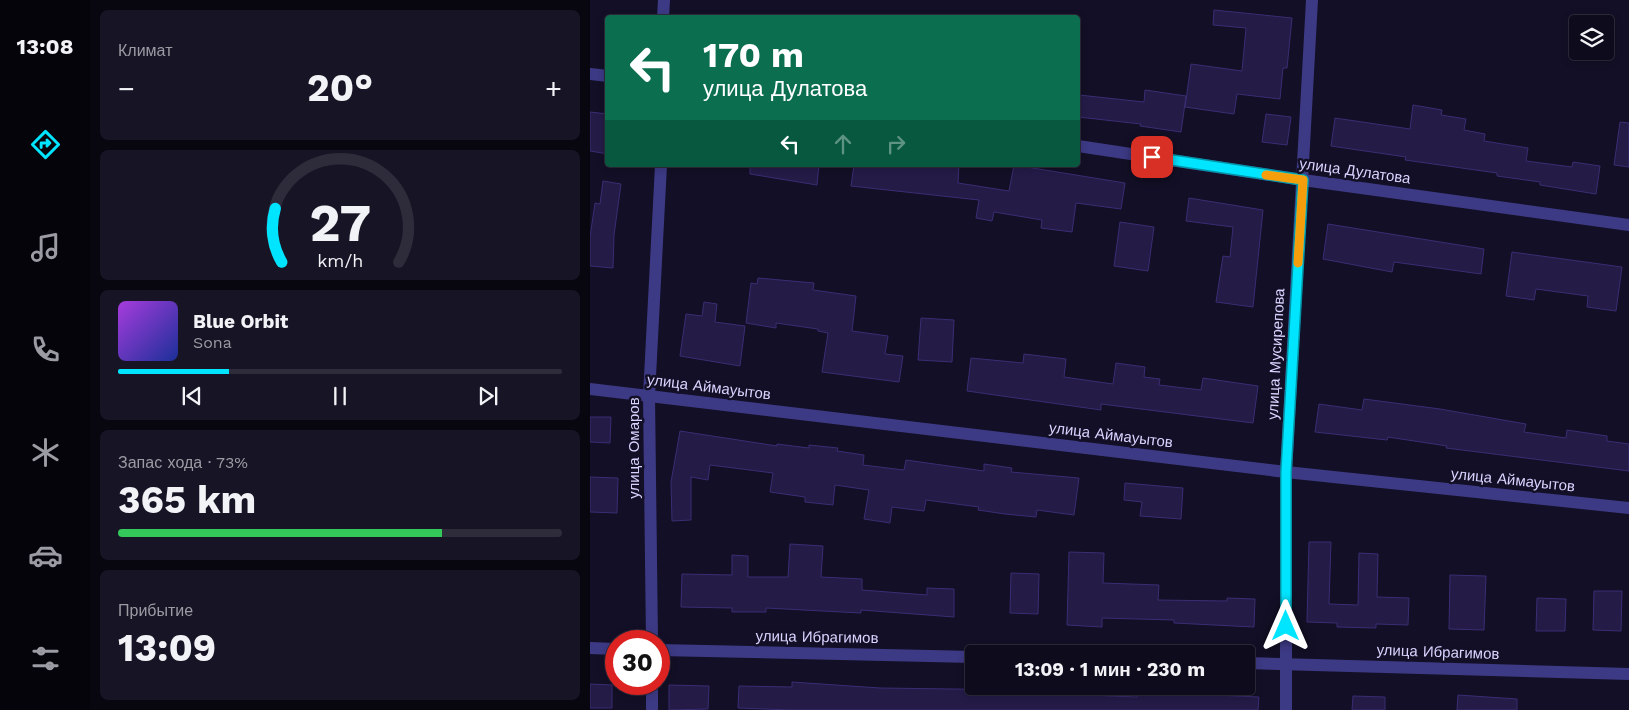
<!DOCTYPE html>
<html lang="ru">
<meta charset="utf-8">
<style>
body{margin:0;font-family:"Work Sans",sans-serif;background:#171425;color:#f1f3f6;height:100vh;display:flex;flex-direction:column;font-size:19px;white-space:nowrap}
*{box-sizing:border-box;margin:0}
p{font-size:16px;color:#9b9ba3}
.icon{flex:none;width:28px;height:28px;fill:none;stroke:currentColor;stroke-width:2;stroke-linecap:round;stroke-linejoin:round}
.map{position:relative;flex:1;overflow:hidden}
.details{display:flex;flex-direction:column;gap:10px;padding:10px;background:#08060f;width:500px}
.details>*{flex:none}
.banner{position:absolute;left:15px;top:15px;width:475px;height:152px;border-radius:5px;box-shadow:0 2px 8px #0003,0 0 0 1px #2e2b3b;background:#0b6e4f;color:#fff;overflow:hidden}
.tools{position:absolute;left:979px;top:15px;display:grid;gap:10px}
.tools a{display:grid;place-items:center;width:45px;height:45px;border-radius:5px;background:#0e0b1c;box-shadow:0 2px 8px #0003,0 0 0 1px #2e2b3b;font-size:25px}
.speed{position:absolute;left:15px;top:630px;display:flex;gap:10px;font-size:25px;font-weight:700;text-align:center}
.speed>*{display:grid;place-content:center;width:65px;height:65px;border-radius:50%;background:#0e0b1c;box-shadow:0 2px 8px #0003,0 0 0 1px #2e2b3b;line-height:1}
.speed .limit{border:8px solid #d22;background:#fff;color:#111}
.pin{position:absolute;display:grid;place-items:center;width:42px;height:42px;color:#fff;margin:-21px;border-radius:10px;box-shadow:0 2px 8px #0006}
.me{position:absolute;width:55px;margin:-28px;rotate:0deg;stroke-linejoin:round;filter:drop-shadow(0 0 4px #0008)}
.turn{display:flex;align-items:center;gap:18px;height:105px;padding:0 15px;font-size:22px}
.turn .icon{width:65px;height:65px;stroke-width:2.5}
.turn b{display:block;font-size:35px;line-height:42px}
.lanes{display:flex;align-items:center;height:48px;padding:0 15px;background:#0003;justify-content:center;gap:25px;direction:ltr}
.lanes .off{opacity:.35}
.big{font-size:38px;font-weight:700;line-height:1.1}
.details .tile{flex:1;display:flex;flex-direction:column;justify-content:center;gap:8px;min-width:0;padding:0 18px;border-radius:8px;background:#171425}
.details .dial{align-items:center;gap:0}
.dial svg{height:130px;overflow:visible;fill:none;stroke:#2e2b3b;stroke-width:7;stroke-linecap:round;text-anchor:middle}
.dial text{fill:#f1f3f6;stroke:none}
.song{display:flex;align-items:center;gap:15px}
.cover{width:60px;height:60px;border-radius:8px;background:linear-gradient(135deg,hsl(280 70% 55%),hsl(230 70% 35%))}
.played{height:5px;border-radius:2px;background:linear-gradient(90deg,#00e5ff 25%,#2e2b3b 25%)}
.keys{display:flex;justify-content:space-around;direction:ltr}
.heat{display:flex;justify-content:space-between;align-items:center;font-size:28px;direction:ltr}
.charge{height:8px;border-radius:4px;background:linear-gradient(90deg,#34c759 73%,#2e2b3b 0)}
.trip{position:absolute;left:375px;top:645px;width:290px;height:50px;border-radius:5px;background:#0e0b1c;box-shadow:0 2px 8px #0003,0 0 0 1px #2e2b3b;font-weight:700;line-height:50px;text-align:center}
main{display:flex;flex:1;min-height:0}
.tab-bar{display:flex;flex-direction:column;width:90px;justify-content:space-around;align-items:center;background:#06040b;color:#9b9ba3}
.tab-bar .icon{width:35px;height:35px}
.tab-bar .current{color:#00e5ff}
.tab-bar b{font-size:22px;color:#f1f3f6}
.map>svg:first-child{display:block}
.building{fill:#241b47;stroke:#3b2d73}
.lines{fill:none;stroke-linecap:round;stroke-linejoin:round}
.street{stroke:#3d3a85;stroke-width:12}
.route-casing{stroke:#0095a6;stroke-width:12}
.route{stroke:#00e5ff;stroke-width:9}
.slow{stroke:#f59e0b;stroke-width:9}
.labels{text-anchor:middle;stroke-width:5;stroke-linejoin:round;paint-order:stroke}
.street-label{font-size:15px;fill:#d9d4ff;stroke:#130f26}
</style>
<main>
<nav class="tab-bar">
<b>13:08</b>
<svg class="icon current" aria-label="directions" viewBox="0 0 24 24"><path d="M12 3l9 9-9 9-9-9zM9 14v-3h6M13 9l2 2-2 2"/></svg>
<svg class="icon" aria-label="music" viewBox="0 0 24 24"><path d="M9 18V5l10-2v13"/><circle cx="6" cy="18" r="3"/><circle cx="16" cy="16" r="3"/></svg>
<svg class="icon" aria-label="phone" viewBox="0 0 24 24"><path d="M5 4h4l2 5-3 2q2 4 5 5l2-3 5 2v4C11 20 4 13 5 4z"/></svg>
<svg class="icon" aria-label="climate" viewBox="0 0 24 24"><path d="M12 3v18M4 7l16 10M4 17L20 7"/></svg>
<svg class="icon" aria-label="car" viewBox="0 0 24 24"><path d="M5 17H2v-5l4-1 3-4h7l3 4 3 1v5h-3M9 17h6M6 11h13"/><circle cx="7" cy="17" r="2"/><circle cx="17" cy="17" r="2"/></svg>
<svg class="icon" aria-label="filters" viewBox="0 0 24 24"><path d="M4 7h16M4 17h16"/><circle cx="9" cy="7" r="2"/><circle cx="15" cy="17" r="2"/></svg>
</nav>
<section class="details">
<div class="tile"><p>Климат</p>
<div class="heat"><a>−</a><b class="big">20°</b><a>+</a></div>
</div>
<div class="tile dial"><svg viewBox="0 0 100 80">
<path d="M14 69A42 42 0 1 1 86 69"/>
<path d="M14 69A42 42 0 0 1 10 36" stroke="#00e5ff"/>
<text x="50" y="56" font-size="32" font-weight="700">27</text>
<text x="50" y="72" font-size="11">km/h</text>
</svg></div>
<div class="tile">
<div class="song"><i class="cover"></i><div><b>Blue Orbit</b><p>Sona</p></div></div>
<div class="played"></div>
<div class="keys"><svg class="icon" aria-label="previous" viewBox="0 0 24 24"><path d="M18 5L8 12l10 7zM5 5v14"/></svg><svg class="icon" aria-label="pause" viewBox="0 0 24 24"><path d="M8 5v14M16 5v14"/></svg><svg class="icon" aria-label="next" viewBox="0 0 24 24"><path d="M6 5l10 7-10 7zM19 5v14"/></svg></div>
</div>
<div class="tile"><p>Запас хода · 73%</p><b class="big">365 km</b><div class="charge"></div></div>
<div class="tile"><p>Прибытие</p><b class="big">13:09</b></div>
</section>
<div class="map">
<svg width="1039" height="710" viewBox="0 0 1039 710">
<rect width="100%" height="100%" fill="#130f26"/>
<g class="building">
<path d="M624 10 702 18 697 68H693L690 99 647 94 644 114 595 107 601 64 652 71 656 28 623 25Z"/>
<path d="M555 90 596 96 591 132 550 126 551 124 488 117 489 95 554 102Z"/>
<path d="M823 105 852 110 851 115 876 119 874 130 895 134 894 141 938 148 936 161 982 167 983 162 1010 166 1006 194 950 185V182L907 176V173L815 160 816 157 741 146 745 118 820 129Z"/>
<path d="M0 112 18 114V154L0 151Z"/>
<path d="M676 114 701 117 697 145 672 142Z"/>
<path d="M1030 122 1039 123V167L1024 165Z"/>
<path d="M160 165H229L227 185 160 174Z"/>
<path d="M264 165H369L368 183 419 191 424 165 535 183 531 209 486 203 482 232 451 228 452 220 404 212 402 221 386 218 389 200 261 186Z"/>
<path d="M13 181 31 184 24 235 23 268 0 266V237L5 203 10 204Z"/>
<path d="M599 198 673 210 663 307 626 302 633 256 640 257 643 227 596 221Z"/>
<path d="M530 222 564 227 558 271 524 266Z"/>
<path d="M738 224 894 249 891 274 804 262 802 272 733 259Z"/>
<path d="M922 252 1032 267 1026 311 997 307 998 296 946 289 944 300 916 296Z"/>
<path d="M168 278 224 283 223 290 266 296 262 331 298 336 295 354 313 356 309 382 232 372 238 333 228 331V329L186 323V328L156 323 161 283 167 284Z"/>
<path d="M114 302 127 304 125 322 155 326 150 366 90 356 96 314 112 316Z"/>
<path d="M331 318 364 320 362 362 328 360Z"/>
<path d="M434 354 476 359 474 377 523 384 526 363 555 367 554 377 570 379 569 385 611 390 613 378 668 386 663 423 511 404V410L377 391 381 358 433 363Z"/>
<path d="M774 399 850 409 936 424 934 432 976 438 977 430 1017 436V441L1039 444V471L856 448 857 446 798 437 797 440 725 432 729 404 772 410Z"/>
<path d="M0 417H21L20 443 0 442Z"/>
<path d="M90 431 187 446V444L219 448V445L248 448 247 451 274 455 273 465 314 470 316 460 394 471V464L422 468 421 472 489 478 484 515 447 510 446 517 415 514 388 510 389 507 336 500 334 511 302 507 300 523 274 519 279 490 245 485 243 505 215 502V497L180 492 183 473 120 465 118 480 101 477V520L82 521 81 482Z"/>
<path d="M0 477 28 478 27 513 0 512Z"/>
<path d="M535 483 593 488 591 519 550 516 552 502 534 500Z"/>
<path d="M719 542H741L739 604 768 605 769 553 788 554 787 597 819 598 818 625 786 624V628L747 627V623L717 622Z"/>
<path d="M200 544 233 546 231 577 272 579V590L337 595V588L364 589V617L271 610V613L176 608V612H142V608L91 607 92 574 142 575V555L158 556V577H198Z"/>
<path d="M479 552 514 553 513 583 569 585 568 600 637 601V598L665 599 664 627 584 623V620L512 618V627L477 625Z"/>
<path d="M421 573 449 574 448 614 420 613Z"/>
<path d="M860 575 896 576 894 630 859 629Z"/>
<path d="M1004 591H1032L1031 631 1003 630Z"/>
<path d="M947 598 976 599 975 631H946Z"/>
<path d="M202 682 290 688 436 690 465 693V687L495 688V695L547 697V692L624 693V695L669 697 668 710H201L148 708 149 686 202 687Z"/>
<path d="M0 684 22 685V708H0Z"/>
<path d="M79 685 119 686 118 709 79 710Z"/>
<path d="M868 695 927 699V710H867Z"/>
<path d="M763 696 795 697V710H762Z"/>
</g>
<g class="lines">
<g class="street">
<path d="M73 18 74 0"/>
<path d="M0 74 18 76"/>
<path d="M488 146 713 180 1039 225"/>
<path d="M0 389 696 472 1039 508"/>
<path d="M62 641 59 396 71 165"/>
<path d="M0 648 26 649"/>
<path d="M69 650 384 657"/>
<path d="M656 663 1039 674"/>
<path d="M62 684V710"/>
<path d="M696 710V472L722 0"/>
</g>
</g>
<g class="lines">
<defs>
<path id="route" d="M562 157 713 180 696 472V626"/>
</defs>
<use href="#route" class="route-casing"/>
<use href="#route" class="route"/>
<path class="slow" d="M676 175 713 180 708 263"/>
</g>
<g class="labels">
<g class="street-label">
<text transform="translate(765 171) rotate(8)" y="5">улица Дулатова</text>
<text transform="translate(686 354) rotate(-87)" y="5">улица Мусирепова</text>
<text transform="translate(119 387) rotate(7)" y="5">улица Аймауытов</text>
<text transform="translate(521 435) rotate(7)" y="5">улица Аймауытов</text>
<text transform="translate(44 448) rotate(-90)" y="5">улица Омаров</text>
<text transform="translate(923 480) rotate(6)" y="5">улица Аймауытов</text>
<text transform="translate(227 637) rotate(1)" y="5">улица Ибрагимов</text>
<text transform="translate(848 652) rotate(2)" y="5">улица Ибрагимов</text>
</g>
</g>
</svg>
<div class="tools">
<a><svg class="icon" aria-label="layers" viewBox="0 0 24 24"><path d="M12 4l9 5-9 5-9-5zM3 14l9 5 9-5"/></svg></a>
</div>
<div class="speed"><div class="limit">30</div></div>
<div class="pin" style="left:562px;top:157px;background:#d93025"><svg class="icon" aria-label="arrive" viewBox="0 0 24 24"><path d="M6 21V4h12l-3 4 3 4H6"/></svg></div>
<svg class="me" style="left:696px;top:626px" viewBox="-20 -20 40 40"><path d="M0-17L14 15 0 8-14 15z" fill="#00e5ff" stroke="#fff" stroke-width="4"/></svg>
<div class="trip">13:09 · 1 мин · 230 m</div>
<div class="banner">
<div class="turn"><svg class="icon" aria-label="left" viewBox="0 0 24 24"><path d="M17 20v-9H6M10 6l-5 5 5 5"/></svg><div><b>170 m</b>улица Дулатова</div></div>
<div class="lanes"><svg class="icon" aria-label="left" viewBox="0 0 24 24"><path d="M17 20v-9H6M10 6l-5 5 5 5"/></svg><svg class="icon off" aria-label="ahead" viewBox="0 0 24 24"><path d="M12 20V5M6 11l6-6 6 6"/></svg><svg class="icon off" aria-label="right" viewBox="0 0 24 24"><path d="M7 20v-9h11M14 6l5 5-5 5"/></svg></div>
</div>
</div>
</main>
